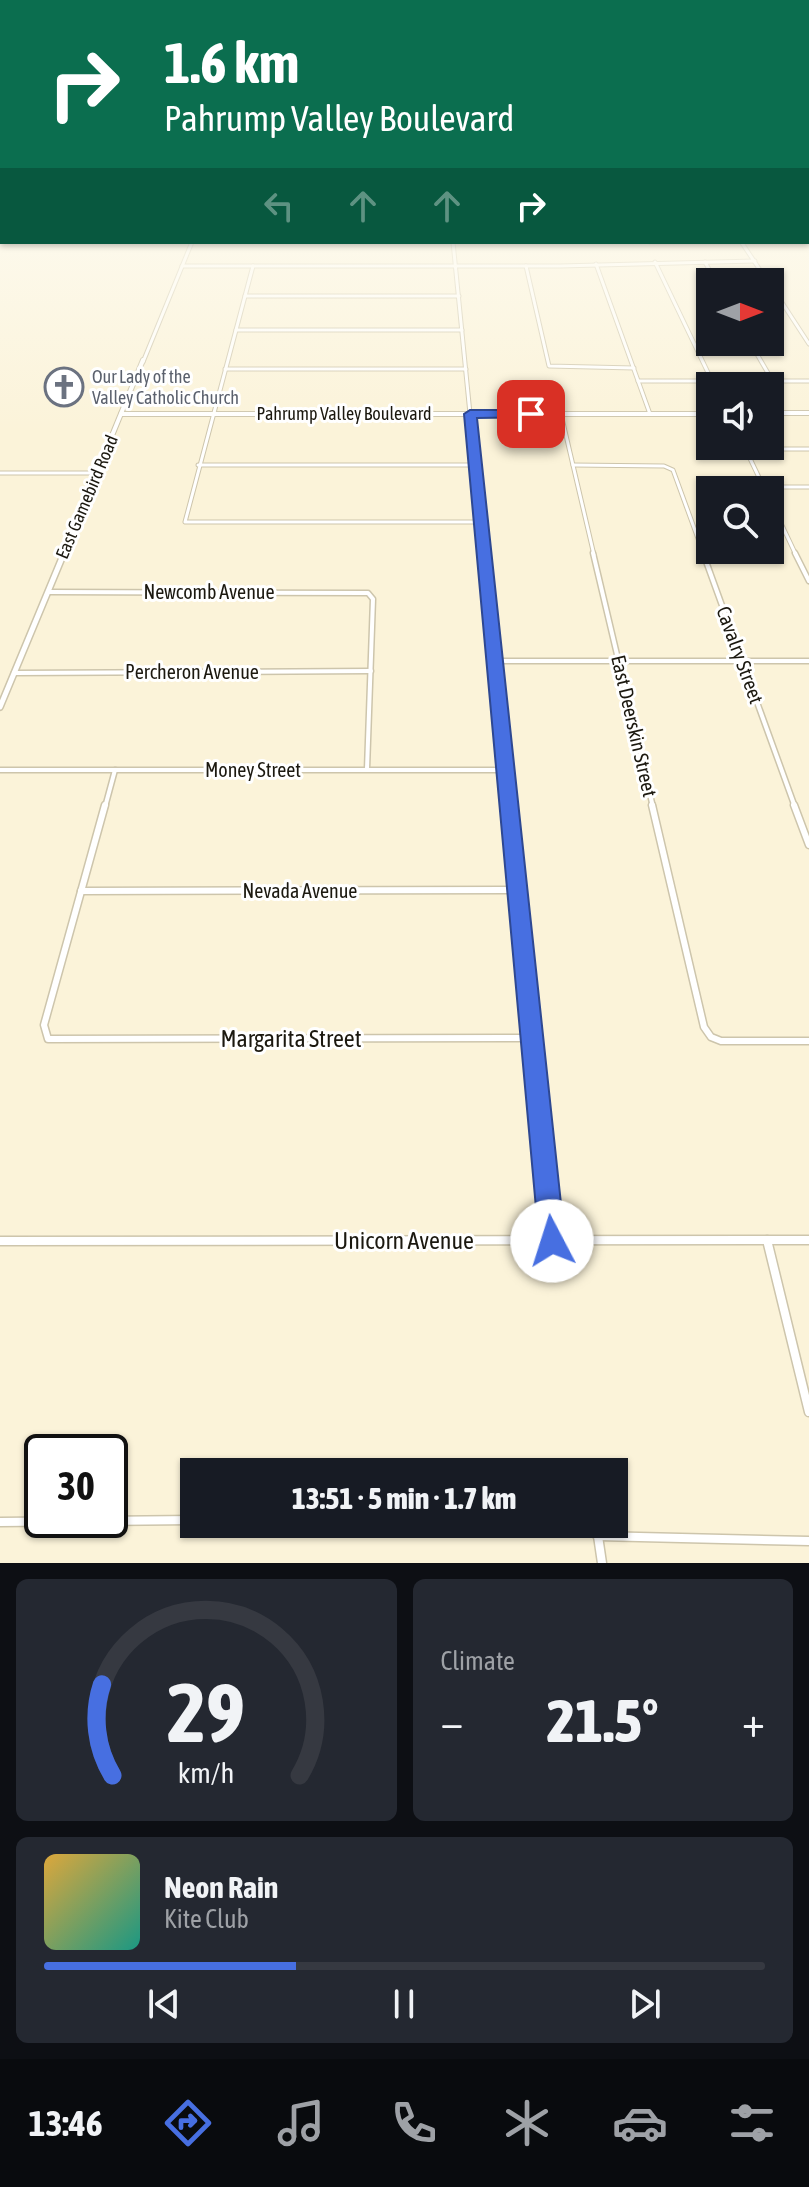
<!DOCTYPE html>
<meta charset="utf-8">
<style>
body{margin:0;font-family:"Asap Condensed",sans-serif;background:#242831;color:#f1f3f6;height:100vh;display:flex;flex-direction:column;font-size:30px;white-space:nowrap}
*{box-sizing:border-box;margin:0}
p{font-size:26px;color:#9ea1a6}
.icon{flex:none;width:44px;height:44px;fill:none;stroke:currentColor;stroke-width:2;stroke-linecap:round;stroke-linejoin:round}
.map{position:relative;height:1563px;overflow:hidden}
.side{display:flex;flex-direction:column;gap:16px;padding:16px;background:#0d0f14;flex:1}
.side>*{flex:none}
.top-card{position:absolute;left:0px;top:0px;width:810px;height:244px;box-shadow:0 2px 6px #0004;background:#0b6e4f;color:#fff;overflow:hidden}
.needle{width:52px;rotate:90deg}
.controls{position:absolute;left:696px;top:268px;display:grid;gap:16px}
.controls a{display:grid;place-items:center;width:88px;height:88px;border-radius:0px;background:#171b24;box-shadow:0 2px 6px #0004;font-size:40px}
.speed{position:absolute;left:24px;top:1434px;display:flex;gap:16px;font-size:40px;font-weight:700;text-align:center}
.speed>*{display:grid;place-content:center;width:104px;height:104px;border-radius:50%;background:#171b24;box-shadow:0 2px 6px #0004;line-height:1}
.speed .limit{border:4px solid #111;border-radius:12px;background:#fff;color:#111}
.pin{position:absolute;display:grid;place-items:center;width:68px;height:68px;color:#fff;margin:-34px;border-radius:16px;box-shadow:0 4px 12px #0006}
.me{position:absolute;width:88px;margin:-44px;rotate:355deg;stroke-linejoin:round;filter:drop-shadow(0 0 6px #0008)}
.turn{display:flex;align-items:center;gap:28px;height:168px;padding:0 32px;font-size:36px}
.turn .icon{width:104px;height:104px;stroke-width:2.5}
.turn b{display:block;font-size:56px;line-height:68px}
.lanes{display:flex;align-items:center;height:76px;padding:0 32px;background:#0003;justify-content:center;gap:40px;direction:ltr}
.lanes .off{opacity:.35}
.big{font-size:60px;font-weight:800;line-height:1.1}
.side .widget{flex:1;display:flex;flex-direction:column;justify-content:center;gap:12px;min-width:0;padding:0 28px;border-radius:12px;background:#242831}
.side .dial{align-items:center;gap:0}
.dial svg{height:208px;overflow:visible;fill:none;stroke:#363941;stroke-width:7;stroke-linecap:round;text-anchor:middle}
.dial text{fill:#f1f3f6;stroke:none}
.song{display:flex;align-items:center;gap:24px}
.cover{width:96px;height:96px;border-radius:12px;background:linear-gradient(135deg,hsl(40 70% 55%),hsl(170 70% 35%))}
.played{height:8px;border-radius:4px;background:linear-gradient(90deg,#476fe1 35%,#363941 35%)}
.keys{display:flex;justify-content:space-around;direction:ltr}
.heat{display:flex;justify-content:space-between;align-items:center;font-size:44px;direction:ltr}
.side .tiles{flex:1;display:grid;gap:16px;grid-template-columns:1fr 1fr}
.widget:last-child{grid-column:span 2}
.trip{position:absolute;left:180px;top:1458px;width:448px;height:80px;border-radius:0px;background:#171b24;box-shadow:0 2px 6px #0004;font-weight:800;line-height:80px;text-align:center}
.menu{display:flex;height:128px;justify-content:space-around;align-items:center;background:#090b0e;color:#9ea1a6}
.menu .icon{width:56px;height:56px}
.menu .current{color:#476fe1}
.menu b{font-size:36px;color:#f1f3f6}
.map>svg:first-child{display:block}
.lines{fill:none;stroke-linecap:round;stroke-linejoin:round}
.minor-far3-casing{stroke:#cdc5ac;stroke-width:5}
.minor-far2-casing{stroke:#cdc5ac;stroke-width:7}
.minor-far1-casing{stroke:#cdc5ac;stroke-width:9}
.minor-casing{stroke:#cdc5ac;stroke-width:11}
.major-far2-casing{stroke:#cdc5ac;stroke-width:5}
.major-far1-casing{stroke:#cdc5ac;stroke-width:6}
.major-casing{stroke:#cdc5ac;stroke-width:8}
.minor-far3{stroke:#fff;stroke-width:3}
.minor-far2{stroke:#fff;stroke-width:4}
.minor-far1{stroke:#fff;stroke-width:6}
.minor{stroke:#fff;stroke-width:8}
.major-far2{stroke:#fff;stroke-width:3}
.major-far1{stroke:#fff;stroke-width:4}
.major{stroke:#fff;stroke-width:5}
.route{fill:#476fe1;stroke:#2e4892;stroke-width:2}
.labels{text-anchor:middle;stroke-width:6;stroke-linejoin:round;paint-order:stroke}
.far-worship-label{font-size:18px;fill:#5b616d;stroke:#fff;text-anchor:start}
.far-street-label{font-size:18px;fill:#1b180f;stroke:#fff}
.street-label{font-size:20px;fill:#1b180f;stroke:#fff}
.near-street-label{font-size:24px;fill:#1b180f;stroke:#fff}
</style>
<div class="map">
<svg width="809" height="1563" viewBox="0 0 809 1563">
<rect width="100%" height="100%" fill="#fbf3d9"/>
<g class="lines">
<defs>
<g id="minor-far3">
<path d="M453 242 484 555"/>
<path d="M650 242H809"/>
<path d="M742 243 768 282"/>
<path d="M655 262 712 381"/>
<path d="M705 262 716 282"/>
<path d="M596 264 650 414"/>
<path d="M182 266H560L755 261"/>
<path d="M253 266 185 522H482"/>
<path d="M526 266 549 366 634 368"/>
<path d="M770 284 809 344"/>
<path d="M245 296H459"/>
<path d="M236 330H462"/>
<path d="M750 342 772 380"/>
<path d="M225 369H466"/>
<path d="M638 381H809"/>
<path d="M561 414 594 555"/>
<path d="M745 448 765 490"/>
<path d="M746 449H809"/>
<path d="M198 465H476"/>
<path d="M573 465 664 466 673 470 704 555"/>
<path d="M0 473H98"/>
<path d="M764 487H809"/>
<path d="M770 500 796 555"/>
</g>
<g id="minor-far2">
<path d="M484 553 509 807"/>
<path d="M593 553 653 807"/>
<path d="M703 553 795 807"/>
<path d="M795 553 809 581"/>
<path d="M48 592 368 593 373 599 367 769"/>
<path d="M496 661H809"/>
<path d="M14 673 371 671"/>
<path d="M0 770H507"/>
<path d="M105 807 115 770"/>
</g>
<g id="minor-far1">
<path d="M105 805 44 1025 48 1039 533 1038"/>
<path d="M509 805 542 1135"/>
<path d="M652 805 704 1027 711 1037 721 1041H809"/>
<path d="M794 805 809 845"/>
<path d="M81 891 519 890"/>
</g>
<g id="minor">
<path d="M541 1133 552 1241"/>
<path d="M767 1240 809 1412"/>
<path d="M0 1241 809 1240"/>
<path d="M0 1522 194 1520"/>
<path d="M586 1524 598 1536 602 1563"/>
<path d="M598 1536 809 1541"/>
</g>
<path id="major-far2" d="M143 362 192 242"/>
<g id="major-far1">
<path d="M770 413H809"/>
<path d="M121 414H710"/>
<path d="M63 555 143 360"/>
</g>
<path id="major" d="M0 707 64 553"/>
</defs>
<use href="#minor-far3" class="minor-far3-casing"/>
<use href="#minor-far2" class="minor-far2-casing"/>
<use href="#minor-far1" class="minor-far1-casing"/>
<use href="#minor" class="minor-casing"/>
<use href="#major-far2" class="major-far2-casing"/>
<use href="#major-far1" class="major-far1-casing"/>
<use href="#major" class="major-casing"/>
<use href="#minor-far3" class="minor-far3"/>
<use href="#minor-far2" class="minor-far2"/>
<use href="#minor-far1" class="minor-far1"/>
<use href="#minor" class="minor"/>
<use href="#major-far2" class="major-far2"/>
<use href="#major-far1" class="major-far1"/>
<use href="#major" class="major"/>
</g>
<linearGradient id="sky" x2="0" y2="1"><stop stop-color="#7bb0ea"/><stop offset="0.49" stop-color="#fdfaee"/><stop offset="1" stop-color="#fdfaee" stop-opacity="0"/></linearGradient>
<rect width="809" height="431" fill="url(#sky)"/>
<path class="route" d="M470 410H531L537 414 531 417 477 418 565 1241 561 1250 552 1254 543 1250 539 1241 464 414Z"/>
<defs>
<symbol id="church-ring" viewBox="-11 -11 22 22"><circle r="9.5" fill="#fff" stroke="#6b7280" stroke-width="1.5"/><path d="M-1.2-6h2.4v3.5h3.3v2.4h-3.3V6h-2.4V-.1h-3.3v-2.4h3.3Z" fill="#6b7280"/></symbol>
</defs>
<g fill-rule="evenodd">
<use href="#church-ring" x="42" y="365" width="44" height="44"/>
</g>
<g class="labels">
<g class="far-worship-label">
<text x="92" y="383">Our Lady of the<tspan x="92" dy="21">Valley Catholic Church</tspan></text>
</g>
<g class="far-street-label">
<text x="344" y="420">Pahrump Valley Boulevard</text>
<text transform="translate(87 497) rotate(-67)" y="6">East Gamebird Road</text>
</g>
<g class="street-label">
<text x="209" y="599">Newcomb Avenue</text>
<text transform="translate(740 655) rotate(70)" y="7">Cavalry Street</text>
<text x="192" y="679">Percheron Avenue</text>
<text transform="translate(634 726) rotate(77)" y="7">East Deerskin Street</text>
<text x="253" y="777">Money Street</text>
<text x="300" y="898">Nevada Avenue</text>
</g>
<g class="near-street-label">
<text x="291" y="1047">Margarita Street</text>
<text x="404" y="1249">Unicorn Avenue</text>
</g>
</g>
</svg>
<div class="controls">
<a><svg class="needle" viewBox="-14 -14 28 28"><path d="M0-13l5 13h-10z" fill="#e53935"/><path d="M0 13l5-13h-10z" fill="#9ea1a6"/></svg></a>
<a><svg class="icon" aria-label="sound" viewBox="0 0 24 24"><path d="M4 9h4l5-4v14l-5-4H4zM17 9q2 3 0 6"/></svg></a>
<a><svg class="icon" aria-label="search" viewBox="0 0 24 24"><circle cx="10" cy="10" r="6"/><path d="M15 15l6 6"/></svg></a>
</div>
<div class="speed"><div class="limit">30</div></div>
<div class="pin" style="left:531px;top:414px;background:#d93025"><svg class="icon" aria-label="arrive" viewBox="0 0 24 24"><path d="M6 21V4h12l-3 4 3 4H6"/></svg></div>
<svg class="me" style="left:552px;top:1241px" viewBox="-20 -20 40 40"><circle r="19" fill="#fff"/><path d="M0-13L10 11 0 6-10 11z" fill="#476fe1"/></svg>
<div class="trip">13:51 · 5 min · 1.7 km</div>
<div class="top-card">
<div class="turn"><svg class="icon" aria-label="right" viewBox="0 0 24 24"><path d="M7 20v-9h11M14 6l5 5-5 5"/></svg><div><b>1.6 km</b>Pahrump Valley Boulevard</div></div>
<div class="lanes"><svg class="icon off" aria-label="left" viewBox="0 0 24 24"><path d="M17 20v-9H6M10 6l-5 5 5 5"/></svg><svg class="icon off" aria-label="ahead" viewBox="0 0 24 24"><path d="M12 20V5M6 11l6-6 6 6"/></svg><svg class="icon off" aria-label="ahead" viewBox="0 0 24 24"><path d="M12 20V5M6 11l6-6 6 6"/></svg><svg class="icon" aria-label="right" viewBox="0 0 24 24"><path d="M7 20v-9h11M14 6l5 5-5 5"/></svg></div>
</div>
</div>
<section class="side">
<div class="tiles">
<div class="widget dial"><svg viewBox="0 0 100 80">
<path d="M14 69A42 42 0 1 1 86 69"/>
<path d="M14 69A42 42 0 0 1 10 34" stroke="#476fe1"/>
<text x="50" y="56" font-size="32" font-weight="700">29</text>
<text x="50" y="72" font-size="11">km/h</text>
</svg></div>
<div class="widget"><p>Climate</p>
<div class="heat"><a>−</a><b class="big">21.5°</b><a>+</a></div>
</div>
<div class="widget">
<div class="song"><i class="cover"></i><div><b>Neon Rain</b><p>Kite Club</p></div></div>
<div class="played"></div>
<div class="keys"><svg class="icon" aria-label="previous" viewBox="0 0 24 24"><path d="M18 5L8 12l10 7zM5 5v14"/></svg><svg class="icon" aria-label="pause" viewBox="0 0 24 24"><path d="M8 5v14M16 5v14"/></svg><svg class="icon" aria-label="next" viewBox="0 0 24 24"><path d="M6 5l10 7-10 7zM19 5v14"/></svg></div>
</div>
</div>
</section>
<nav class="menu">
<b>13:46</b>
<svg class="icon current" aria-label="directions" viewBox="0 0 24 24"><path d="M12 3l9 9-9 9-9-9zM9 14v-3h6M13 9l2 2-2 2"/></svg>
<svg class="icon" aria-label="music" viewBox="0 0 24 24"><path d="M9 18V5l10-2v13"/><circle cx="6" cy="18" r="3"/><circle cx="16" cy="16" r="3"/></svg>
<svg class="icon" aria-label="phone" viewBox="0 0 24 24"><path d="M5 4h4l2 5-3 2q2 4 5 5l2-3 5 2v4C11 20 4 13 5 4z"/></svg>
<svg class="icon" aria-label="climate" viewBox="0 0 24 24"><path d="M12 3v18M4 7l16 10M4 17L20 7"/></svg>
<svg class="icon" aria-label="car" viewBox="0 0 24 24"><path d="M5 17H2v-5l4-1 3-4h7l3 4 3 1v5h-3M9 17h6M6 11h13"/><circle cx="7" cy="17" r="2"/><circle cx="17" cy="17" r="2"/></svg>
<svg class="icon" aria-label="filters" viewBox="0 0 24 24"><path d="M4 7h16M4 17h16"/><circle cx="9" cy="7" r="2"/><circle cx="15" cy="17" r="2"/></svg>
</nav>
